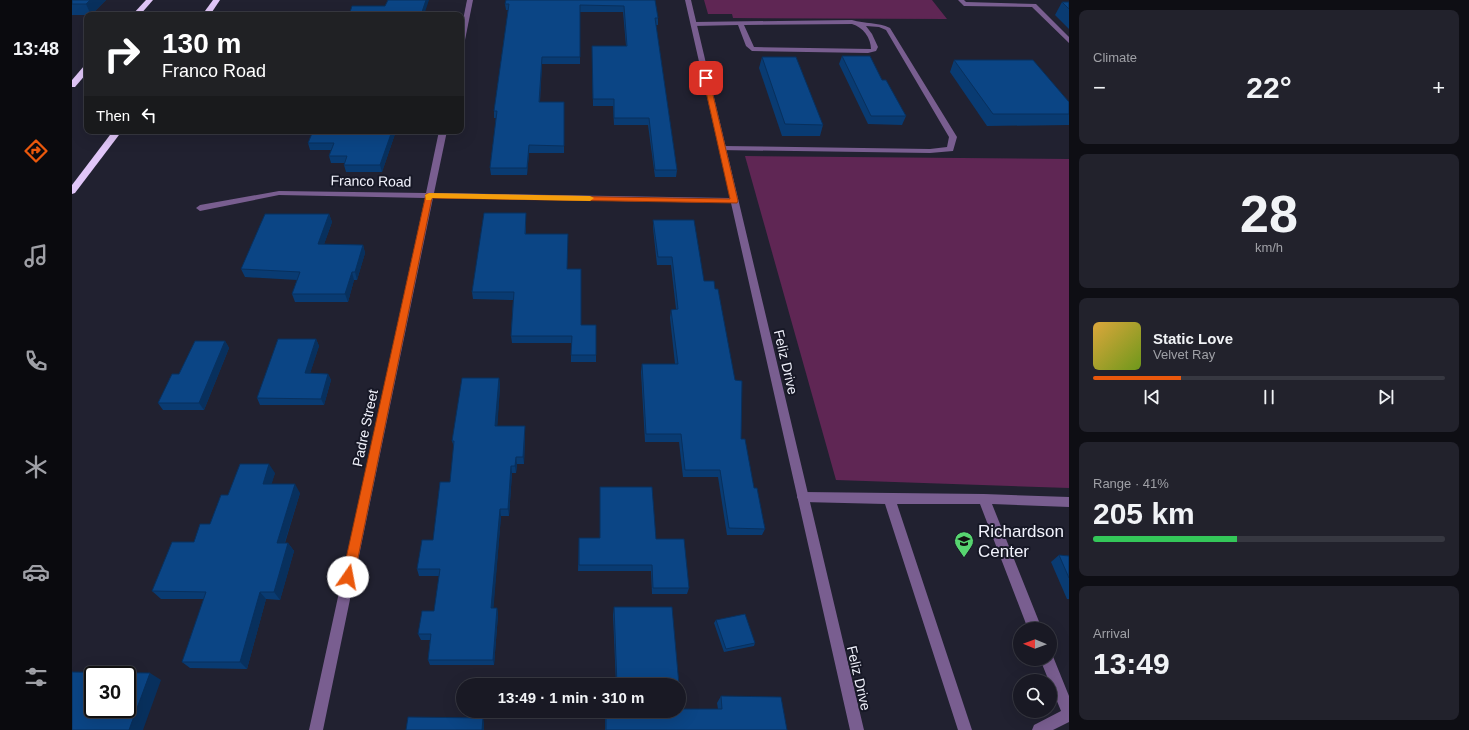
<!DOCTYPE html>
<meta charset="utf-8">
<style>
body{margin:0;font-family:Helvetica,sans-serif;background:#22222c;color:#f1f3f6;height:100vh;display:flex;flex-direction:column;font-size:15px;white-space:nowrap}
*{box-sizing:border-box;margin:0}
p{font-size:13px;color:#9fa0a6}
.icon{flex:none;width:22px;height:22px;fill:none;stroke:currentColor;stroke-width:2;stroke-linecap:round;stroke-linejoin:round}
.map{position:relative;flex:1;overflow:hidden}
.side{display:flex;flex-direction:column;gap:10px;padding:10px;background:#0e0e14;width:400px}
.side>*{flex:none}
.hud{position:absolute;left:12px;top:12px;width:380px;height:122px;border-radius:8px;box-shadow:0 4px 16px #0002,0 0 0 1px #373841;background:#202124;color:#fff;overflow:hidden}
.needle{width:26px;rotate:271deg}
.controls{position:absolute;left:941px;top:622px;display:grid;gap:8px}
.controls a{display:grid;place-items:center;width:44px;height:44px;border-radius:50%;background:#191924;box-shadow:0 4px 16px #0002,0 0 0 1px #373841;font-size:20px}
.speed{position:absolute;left:12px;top:666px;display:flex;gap:8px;font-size:20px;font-weight:700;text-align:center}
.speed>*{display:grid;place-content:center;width:52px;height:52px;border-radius:50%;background:#191924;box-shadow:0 4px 16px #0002,0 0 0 1px #373841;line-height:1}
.speed .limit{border:2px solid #111;border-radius:6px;background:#fff;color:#111}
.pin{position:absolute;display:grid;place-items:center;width:34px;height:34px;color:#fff;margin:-17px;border-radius:8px;box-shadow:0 2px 6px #0006}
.me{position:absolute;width:44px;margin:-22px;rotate:12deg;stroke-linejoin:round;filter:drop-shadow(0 0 3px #0008)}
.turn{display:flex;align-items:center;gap:14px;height:84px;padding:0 12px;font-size:18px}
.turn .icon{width:52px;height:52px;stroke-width:2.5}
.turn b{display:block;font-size:28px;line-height:34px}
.then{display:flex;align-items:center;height:38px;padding:0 12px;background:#0003;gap:8px;font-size:15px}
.big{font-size:30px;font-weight:700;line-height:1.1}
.side .widget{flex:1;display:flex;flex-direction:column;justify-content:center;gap:6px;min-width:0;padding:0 14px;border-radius:8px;background:#22222c}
.side .dial{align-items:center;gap:0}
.dial b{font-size:52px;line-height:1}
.song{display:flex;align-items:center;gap:12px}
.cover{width:48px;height:48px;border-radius:6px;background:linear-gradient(135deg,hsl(40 70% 55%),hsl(80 70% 35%))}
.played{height:4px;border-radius:2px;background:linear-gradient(90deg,#ea580c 25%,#373841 25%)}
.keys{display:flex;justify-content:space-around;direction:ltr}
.heat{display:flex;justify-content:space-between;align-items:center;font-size:22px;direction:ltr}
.charge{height:6px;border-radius:3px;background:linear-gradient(90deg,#34c759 41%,#373841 0)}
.trip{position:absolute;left:384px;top:678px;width:230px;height:40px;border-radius:20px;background:#191924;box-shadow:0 4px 16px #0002,0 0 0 1px #373841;font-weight:700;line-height:40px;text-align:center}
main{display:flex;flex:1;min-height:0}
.tabs{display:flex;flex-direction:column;width:72px;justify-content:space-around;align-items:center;background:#0a0a0e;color:#9fa0a6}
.tabs .icon{width:28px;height:28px}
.tabs .active{color:#ea580c}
.tabs b{font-size:18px;color:#f1f3f6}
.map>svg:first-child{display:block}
.green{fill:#5f2654}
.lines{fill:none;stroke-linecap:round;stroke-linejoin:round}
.service{fill:#795e90;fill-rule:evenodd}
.minor{fill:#795e90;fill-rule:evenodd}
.motorway{fill:#e1c6f8;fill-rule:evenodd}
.wall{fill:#093b72}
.shaded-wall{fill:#08305d}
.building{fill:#0b4585;stroke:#08305d;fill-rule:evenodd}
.route{fill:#ea580c;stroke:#983908}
.slow{fill:#f59e0b}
.labels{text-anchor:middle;stroke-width:4;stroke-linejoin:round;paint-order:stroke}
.street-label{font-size:14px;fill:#f2f3fd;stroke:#171826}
.near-poi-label{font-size:17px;fill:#f2f3fd;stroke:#171826;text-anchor:start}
</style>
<main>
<nav class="tabs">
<b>13:48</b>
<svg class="icon active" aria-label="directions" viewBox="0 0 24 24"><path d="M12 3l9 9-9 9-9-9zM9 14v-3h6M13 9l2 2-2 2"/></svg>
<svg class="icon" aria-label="music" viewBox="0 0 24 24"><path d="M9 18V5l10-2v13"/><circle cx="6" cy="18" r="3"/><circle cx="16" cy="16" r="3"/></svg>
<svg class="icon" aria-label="phone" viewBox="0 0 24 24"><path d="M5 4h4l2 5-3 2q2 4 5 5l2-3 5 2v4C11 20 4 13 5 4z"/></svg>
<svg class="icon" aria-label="climate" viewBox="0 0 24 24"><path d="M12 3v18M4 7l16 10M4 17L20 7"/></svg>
<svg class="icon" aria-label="car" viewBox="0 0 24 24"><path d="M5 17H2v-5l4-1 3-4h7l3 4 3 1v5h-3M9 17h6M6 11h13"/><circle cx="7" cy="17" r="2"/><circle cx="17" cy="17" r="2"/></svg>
<svg class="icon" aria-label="filters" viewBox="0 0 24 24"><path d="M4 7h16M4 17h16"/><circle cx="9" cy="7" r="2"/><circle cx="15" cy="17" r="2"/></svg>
</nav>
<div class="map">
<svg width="997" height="730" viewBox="0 0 997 730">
<rect width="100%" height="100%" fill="#212130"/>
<g class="green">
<path d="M632 0H860L875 19 661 18 660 14H636Z"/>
<path d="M673 156 997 159V488L764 480Z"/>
</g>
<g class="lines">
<g class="service">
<path d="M886 0H892L894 2 964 4 997 37V43L960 7 892 6Z"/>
<path d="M780 20C793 24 806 22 818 28L885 137 881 151 858 153 647 150V146H650L858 149 875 147 877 137 814 30 807 27 794 26 800 34 806 47 804 51 796 53 680 51 674 46 666 25 622 26 619 24 622 22ZM780 24C791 27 799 38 799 49L682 47 672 25Z"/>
<path d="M731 492 912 494 997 497V507L920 504 970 629H956L908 504H825L900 730H886L813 504 731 502 727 501 725 497 727 493Z"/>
<path d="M978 654H980L997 696V722L981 730H960L962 725 989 711 968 659H978Z"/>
</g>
<g class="minor">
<path d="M395 0H401L392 45 389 47V30Z"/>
<path d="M613 0H619L792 730H778L659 203 361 198 251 730H237L353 198 207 195 128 211 124 208 128 205 207 191 354 193 367 131H375L362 193 658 198Z"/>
</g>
<g class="motorway">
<path d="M74 0H81L68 15H60Z"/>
<path d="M141 0H148L138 15H130Z"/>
<path d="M12 66H15V73L3 87H0V80Z"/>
<path d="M41 131H50L3 193 0 194V185Z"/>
</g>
</g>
<g class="wall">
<path d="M0 0H34L19 15H0Z"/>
<path d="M583 0 586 18V25H584L605 170 604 177H583L576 125H542L541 106H521L520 46H554L551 12H508V64H470L468 102H492V153H457L455 175H419L418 168 424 118H422V111L436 10H434L433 4Z"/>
<path d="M990 2H997V29L983 15Z"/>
<path d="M770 56 810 80 834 116 830 125 796 124 767 64Z"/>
<path d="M690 57 751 125 748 136H710L687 68Z"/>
<path d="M882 60 997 102V125L915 126 878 72Z"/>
<path d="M324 131 310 172H274L272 165 273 163H259L257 156 259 150H238L236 143Z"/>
<path d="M454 213V234L495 269 509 325 524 355V362H499V343H440L439 336 441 300 401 299 400 292Z"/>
<path d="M257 214 260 222 252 244 291 245 293 253 285 280H282L276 302H223L220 294 225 280 173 277 169 269Z"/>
<path d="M581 220 632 281 669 439 693 529 690 535H655L646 477H611L607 442H573L569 372 570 364H603L598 318 599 310 604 309 599 265H585L581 228Z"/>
<path d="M244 339 247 346 238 373 256 374 259 380 252 405H188L185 398Z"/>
<path d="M153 341 157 348 132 410H91L86 403 107 374Z"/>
<path d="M427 378 428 386 425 426H453V433L452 464H445L444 473H440L437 516H429L421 608H425L426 615 422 665H358L356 660 358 640H349L346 634 362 611 367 576H347L345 569 361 540 378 482 382 447 380 441Z"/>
<path d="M203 473 199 484 228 493 213 543H216L222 551 208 600 194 599 175 669 118 668 110 662 132 599H89L80 591 138 524 156 495Z"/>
<path d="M528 487 584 539 617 588 615 594H580L579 571H506L507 538H528Z"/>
<path d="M987 555 997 556V599H995L979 562Z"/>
<path d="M542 607 607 685H544L541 615Z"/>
<path d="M644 620 683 643 682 646 652 652 642 623Z"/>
<path d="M649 696 715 730H533V711L609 709H646L645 703Z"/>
</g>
<g class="shaded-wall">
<path d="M18 0H34L19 15 14 4Z"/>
<path d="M354 0H357L352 15H349Z"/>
<path d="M470 57V64L467 109V102Z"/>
<path d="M320 131H324L310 172 308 165Z"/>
<path d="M457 145V153L455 175V168Z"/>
<path d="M257 214 260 222 249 253 246 244Z"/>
<path d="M291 245 293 253 285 280 283 272Z"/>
<path d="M280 272 282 280 276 302 273 294Z"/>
<path d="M244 339 247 346 236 380 233 373Z"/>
<path d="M153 341 157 348 132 410 127 403Z"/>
<path d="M256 374 259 380 252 405 249 399Z"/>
<path d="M427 378 428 386 425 433 423 426Z"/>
<path d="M453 426V433L452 464 451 457Z"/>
<path d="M444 457 445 464 444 473 443 466Z"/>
<path d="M197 464 203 473 197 493 191 484Z"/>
<path d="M439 466 440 473 437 516 436 509Z"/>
<path d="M223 484 228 493 210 551 205 543Z"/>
<path d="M428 509 429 516 421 615 419 608Z"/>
<path d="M216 543 222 551 208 600 202 592Z"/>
<path d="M188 592 194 599 175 669 168 662Z"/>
<path d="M425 608 426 615 422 665 421 660Z"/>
<path d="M78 673 89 680 71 730H57Z"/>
<path d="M411 718 412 723V730H410Z"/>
</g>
<g class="building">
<path d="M0 0H18L14 4H0Z"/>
<path d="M316 0H354L349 15H277L280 6H313Z"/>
<path d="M434 0H583L586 18H583L605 170H583L577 118H542V99H521L520 46H555L552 6 508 5V57H470L467 102H492V146L457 145 455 168H418L425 111H422L437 4H433Z"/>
<path d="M990 2H997V9Z"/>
<path d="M770 56H798L810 80H814L834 116H799Z"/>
<path d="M690 57H724L751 125 713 124Z"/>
<path d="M882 60H961L997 102V114H921Z"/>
<path d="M241 131H320L308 165H272L275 156H257L262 143H236Z"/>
<path d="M412 213H454L453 234H496L495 269H509V325H524V355H499L500 336H439L442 292H400Z"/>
<path d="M193 214H257L246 244 291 245 283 272H280L273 294H220L228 272 169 269Z"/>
<path d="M581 220H622L632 281H642L643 289H646L663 380 670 381 669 439H673L682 488H685L693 529 657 528 648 470H613L609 434H574L570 364H606L599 310 606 309 600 257H586Z"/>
<path d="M206 339H244L233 373 256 374 249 399 185 398Z"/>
<path d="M123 341H153L127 403H86L100 374H107Z"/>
<path d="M390 378H427L423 426H453L451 457H444L443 466H439L436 509H428L419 608H425L421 660H356L359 634H346L350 611H362L368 569H345L350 540H361L368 482H378L382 441H380Z"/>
<path d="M168 464H197L191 484H223L205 543H216L202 592H188L168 662H110L134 592 80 591 100 542H122L128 524H138L149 495H156Z"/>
<path d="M528 487H580L584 539H612L617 588H581L580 565H507V538H528Z"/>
<path d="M987 555 997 556V578Z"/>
<path d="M542 607H600L607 685H545Z"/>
<path d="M673 614 683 643 654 649 644 620Z"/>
<path d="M0 672 78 673 57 730H0ZM21 675H55V709H21Z"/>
<path d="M607 685 609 709H650L649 696 709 697 715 730H534V711H607Z"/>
<path d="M336 717 411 718 410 730H334Z"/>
</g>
<path class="route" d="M634 76 637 78 666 201 665 203 360 198 282 577 280 581 276 583 272 581 270 577 354 194 658 199 631 78Z"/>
<path class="slow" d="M357 193 518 196 522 198 518 201 360 198 359 200H354L353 195Z"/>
<defs>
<symbol id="school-pin" viewBox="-11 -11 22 30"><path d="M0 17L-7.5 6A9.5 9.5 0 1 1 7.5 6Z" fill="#57d570" stroke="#171826"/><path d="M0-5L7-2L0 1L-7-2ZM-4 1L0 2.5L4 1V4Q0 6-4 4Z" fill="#111"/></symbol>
</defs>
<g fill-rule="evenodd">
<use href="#school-pin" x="881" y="530" width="22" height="30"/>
</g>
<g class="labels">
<g class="street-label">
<text transform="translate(299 181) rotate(1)" y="5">Franco Road</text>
<text transform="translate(714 362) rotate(77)" y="5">Feliz Drive</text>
<text transform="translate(293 428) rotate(-78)" y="5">Padre Street</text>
<text transform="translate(787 678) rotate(77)" y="5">Feliz Drive</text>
</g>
<g class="near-poi-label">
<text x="906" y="537">Richardson<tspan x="906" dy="20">Center</tspan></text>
</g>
</g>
</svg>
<div class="controls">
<a><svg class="needle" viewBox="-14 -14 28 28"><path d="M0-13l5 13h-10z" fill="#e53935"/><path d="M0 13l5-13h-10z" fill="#9fa0a6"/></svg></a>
<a><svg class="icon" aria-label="search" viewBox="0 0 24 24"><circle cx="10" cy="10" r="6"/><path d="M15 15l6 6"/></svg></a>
</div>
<div class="speed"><div class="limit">30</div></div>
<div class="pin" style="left:634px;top:78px;background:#d93025"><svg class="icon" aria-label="arrive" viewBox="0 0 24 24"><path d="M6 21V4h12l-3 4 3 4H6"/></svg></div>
<svg class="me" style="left:276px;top:577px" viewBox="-20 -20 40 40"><circle r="19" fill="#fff"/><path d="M0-13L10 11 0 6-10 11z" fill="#ea580c"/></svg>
<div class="trip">13:49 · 1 min · 310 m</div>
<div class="hud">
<div class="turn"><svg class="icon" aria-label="right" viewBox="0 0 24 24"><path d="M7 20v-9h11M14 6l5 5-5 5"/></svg><div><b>130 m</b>Franco Road</div></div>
<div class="then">Then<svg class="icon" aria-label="left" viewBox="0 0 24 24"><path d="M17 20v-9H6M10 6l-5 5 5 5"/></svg></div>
</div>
</div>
<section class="side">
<div class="widget"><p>Climate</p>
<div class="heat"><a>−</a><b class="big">22°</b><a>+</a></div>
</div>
<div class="widget dial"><b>28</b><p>km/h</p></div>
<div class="widget">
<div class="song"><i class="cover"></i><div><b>Static Love</b><p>Velvet Ray</p></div></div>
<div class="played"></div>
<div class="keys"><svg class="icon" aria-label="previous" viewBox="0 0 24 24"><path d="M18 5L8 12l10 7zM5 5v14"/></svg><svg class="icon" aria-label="pause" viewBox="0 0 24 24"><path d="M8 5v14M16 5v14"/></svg><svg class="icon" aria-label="next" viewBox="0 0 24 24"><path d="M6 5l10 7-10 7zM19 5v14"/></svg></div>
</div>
<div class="widget"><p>Range · 41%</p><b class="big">205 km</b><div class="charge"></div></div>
<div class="widget"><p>Arrival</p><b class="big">13:49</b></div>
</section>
</main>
